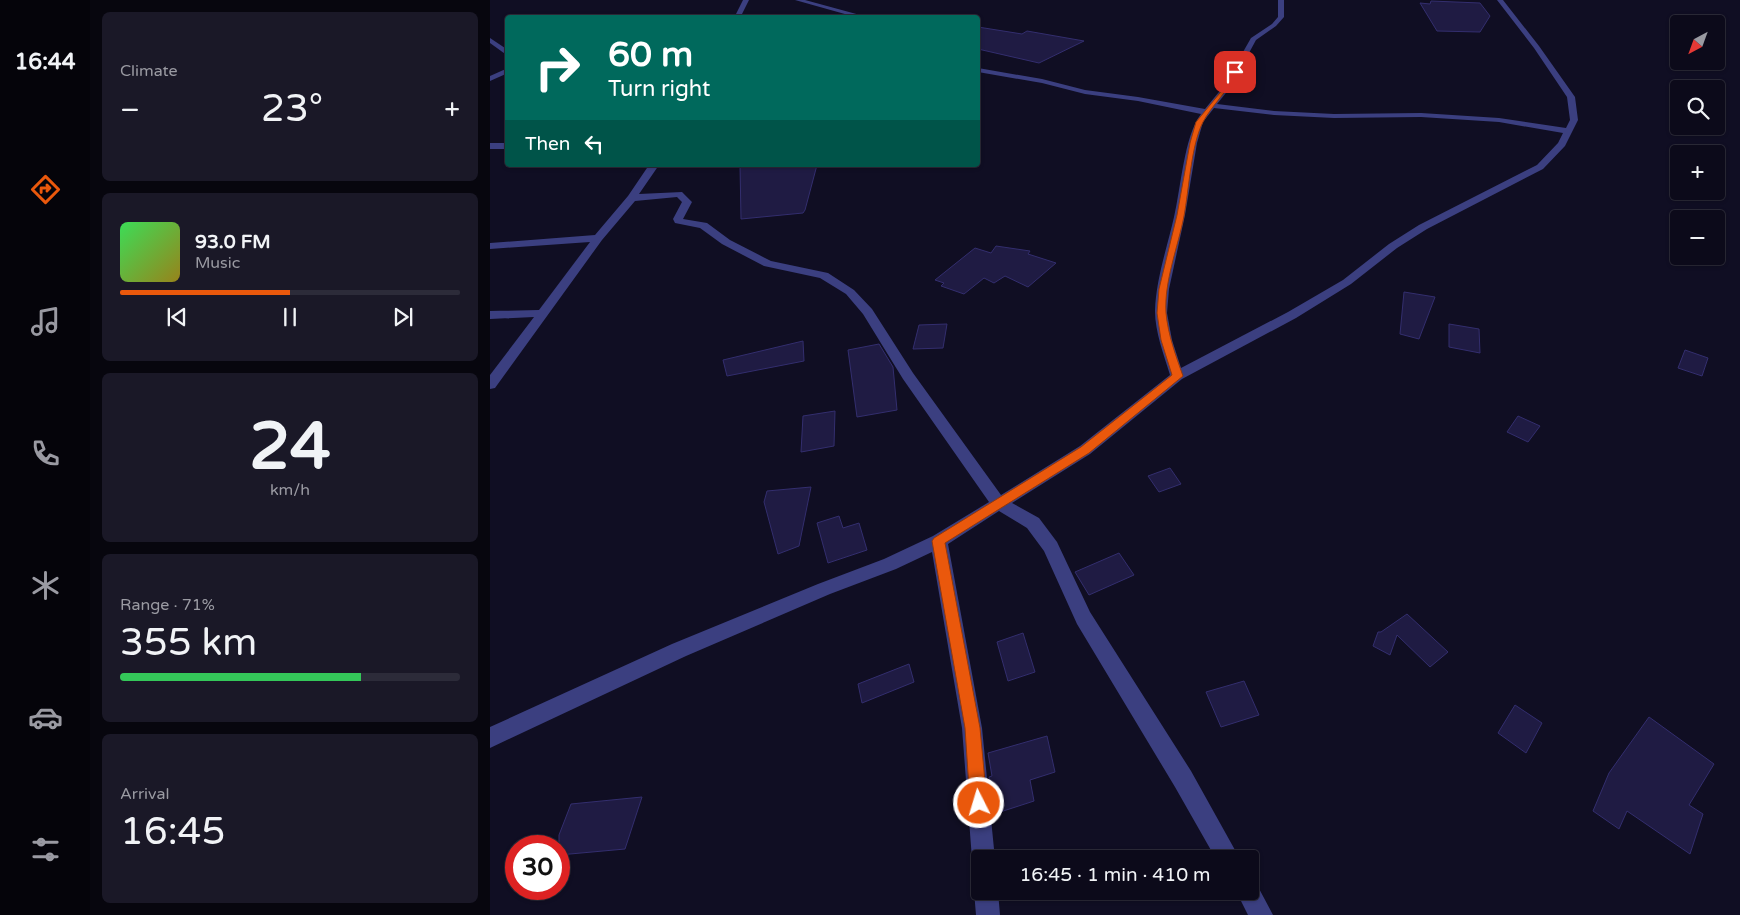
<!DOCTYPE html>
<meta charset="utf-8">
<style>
body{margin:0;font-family:"Varela Round",sans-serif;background:#1a1827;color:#f1f3f6;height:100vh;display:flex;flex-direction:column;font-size:19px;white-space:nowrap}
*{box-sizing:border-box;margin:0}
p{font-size:16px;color:#9a9aa2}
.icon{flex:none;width:28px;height:28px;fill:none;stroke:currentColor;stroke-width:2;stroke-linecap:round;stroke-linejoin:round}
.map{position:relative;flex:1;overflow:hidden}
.details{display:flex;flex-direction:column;gap:12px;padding:12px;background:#07060e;width:400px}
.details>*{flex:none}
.banner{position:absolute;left:15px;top:15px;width:475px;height:152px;border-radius:5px;box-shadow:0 1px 4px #0004,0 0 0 1px #2c2b39;background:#00695c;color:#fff;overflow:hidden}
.needle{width:32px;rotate:221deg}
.buttons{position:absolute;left:1180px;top:15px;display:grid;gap:10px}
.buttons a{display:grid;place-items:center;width:55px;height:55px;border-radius:5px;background:#0c0a1a;box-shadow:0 1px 4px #0004,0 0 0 1px #2c2b39;font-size:25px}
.speed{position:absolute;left:15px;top:835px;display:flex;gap:10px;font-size:25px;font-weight:700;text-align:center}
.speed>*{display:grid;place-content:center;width:65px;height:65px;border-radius:50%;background:#0c0a1a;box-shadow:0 1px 4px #0004,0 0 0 1px #2c2b39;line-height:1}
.speed .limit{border:8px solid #d22;background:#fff;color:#111}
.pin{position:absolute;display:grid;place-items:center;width:42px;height:42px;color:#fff;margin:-21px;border-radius:10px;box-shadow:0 2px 8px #0006}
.me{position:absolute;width:55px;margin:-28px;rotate:355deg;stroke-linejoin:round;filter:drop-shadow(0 0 4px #0008)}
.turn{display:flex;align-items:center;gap:18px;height:105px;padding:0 20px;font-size:22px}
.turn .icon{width:65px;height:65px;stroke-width:2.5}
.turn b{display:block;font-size:35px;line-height:42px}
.then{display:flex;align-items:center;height:48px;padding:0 20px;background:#0003;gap:10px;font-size:19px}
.big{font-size:38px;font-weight:600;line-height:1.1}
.details .card{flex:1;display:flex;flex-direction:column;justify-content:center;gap:8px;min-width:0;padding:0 18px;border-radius:8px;background:#1a1827}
.details .dial{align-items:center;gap:0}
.dial b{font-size:65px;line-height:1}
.song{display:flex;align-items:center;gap:15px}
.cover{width:60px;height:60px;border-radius:8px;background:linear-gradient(135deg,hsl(130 70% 55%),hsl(50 70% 35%))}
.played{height:5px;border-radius:2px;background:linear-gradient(90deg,#ea580c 50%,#2c2b39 50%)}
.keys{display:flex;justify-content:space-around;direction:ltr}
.heat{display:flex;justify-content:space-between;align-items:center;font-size:28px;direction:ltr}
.charge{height:8px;border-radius:4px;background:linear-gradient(90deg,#34c759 71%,#2c2b39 0)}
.trip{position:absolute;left:481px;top:850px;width:288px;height:50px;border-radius:5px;background:#0c0a1a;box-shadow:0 1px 4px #0004,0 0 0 1px #2c2b39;font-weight:600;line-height:50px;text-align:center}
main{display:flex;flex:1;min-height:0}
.tab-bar{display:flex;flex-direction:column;width:90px;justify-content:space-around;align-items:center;background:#05040a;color:#9a9aa2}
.tab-bar .icon{width:35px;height:35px}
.tab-bar .current{color:#ea580c}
.tab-bar b{font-size:22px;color:#f1f3f6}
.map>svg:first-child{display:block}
.building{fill:#1f1b43;stroke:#332e6e}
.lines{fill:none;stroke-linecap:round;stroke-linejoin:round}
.minor{fill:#3b3f80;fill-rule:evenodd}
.route{fill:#ea580c;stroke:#983908}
</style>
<main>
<nav class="tab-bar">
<b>16:44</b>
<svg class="icon current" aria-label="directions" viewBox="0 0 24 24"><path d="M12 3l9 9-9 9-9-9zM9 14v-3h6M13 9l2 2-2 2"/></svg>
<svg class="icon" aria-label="music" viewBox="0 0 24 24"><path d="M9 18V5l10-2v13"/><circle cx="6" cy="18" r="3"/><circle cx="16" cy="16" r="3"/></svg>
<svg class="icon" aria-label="phone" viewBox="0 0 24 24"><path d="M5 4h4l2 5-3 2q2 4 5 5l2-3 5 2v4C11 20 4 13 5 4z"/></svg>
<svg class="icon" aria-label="climate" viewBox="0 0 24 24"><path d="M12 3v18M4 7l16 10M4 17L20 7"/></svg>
<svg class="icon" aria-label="car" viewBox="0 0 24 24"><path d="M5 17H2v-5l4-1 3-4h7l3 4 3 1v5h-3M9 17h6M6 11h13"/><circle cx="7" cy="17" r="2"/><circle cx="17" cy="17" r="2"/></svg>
<svg class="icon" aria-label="filters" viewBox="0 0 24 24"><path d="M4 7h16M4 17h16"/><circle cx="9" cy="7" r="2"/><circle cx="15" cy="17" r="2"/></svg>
</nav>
<section class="details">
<div class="card"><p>Climate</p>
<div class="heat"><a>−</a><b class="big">23°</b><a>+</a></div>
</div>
<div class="card">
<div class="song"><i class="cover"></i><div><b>93.0 FM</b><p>Music</p></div></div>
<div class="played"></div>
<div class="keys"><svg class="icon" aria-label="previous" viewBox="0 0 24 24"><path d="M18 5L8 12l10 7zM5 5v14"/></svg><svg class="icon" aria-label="pause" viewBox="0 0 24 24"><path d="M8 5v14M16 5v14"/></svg><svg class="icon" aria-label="next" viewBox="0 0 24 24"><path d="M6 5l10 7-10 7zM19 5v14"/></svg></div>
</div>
<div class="card dial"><b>24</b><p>km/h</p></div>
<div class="card"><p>Range · 71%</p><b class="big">355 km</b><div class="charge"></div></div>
<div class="card"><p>Arrival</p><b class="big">16:45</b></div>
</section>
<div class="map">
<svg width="1250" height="915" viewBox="0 0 1250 915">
<rect width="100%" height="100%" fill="#100e23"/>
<g class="building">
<path d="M941 1 990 3 1000 16 990 32 947 31 930 3 940 4Z"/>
<path d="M488 27 532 34 537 31 594 41 549 63 488 49Z"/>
<path d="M250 165H327L315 210 313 213 251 219Z"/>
<path d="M506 246 540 251 538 254 566 263 538 287 515 276 504 283 494 278 474 294 451 286 454 283 445 280 485 248 501 253Z"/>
<path d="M914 292 945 297 929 339 910 334Z"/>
<path d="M457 324 453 348 423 349 429 325Z"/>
<path d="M959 324 989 329 990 353 959 347Z"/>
<path d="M313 341 314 361 237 376 233 360Z"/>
<path d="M389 344 403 367 407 410 367 417 358 350Z"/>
<path d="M1195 350 1218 358 1212 376 1188 368Z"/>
<path d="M345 411 344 446 311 452 313 416Z"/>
<path d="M1028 416 1050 426 1038 442 1017 432Z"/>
<path d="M680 468 691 484 669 492 658 476Z"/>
<path d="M321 487 309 546 288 554 274 502 277 491Z"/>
<path d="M349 516 353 528 369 523 377 550 338 563 327 523Z"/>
<path d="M629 553 644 575 599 595 585 572Z"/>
<path d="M917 614 958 652 940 667 907 635 900 655 883 646 888 632H891Z"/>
<path d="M533 633 545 672 518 681 507 642Z"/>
<path d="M419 664 424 682 372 703 368 684Z"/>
<path d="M754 681 769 715 731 727 716 692Z"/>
<path d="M1025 705 1052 723 1036 753 1008 733Z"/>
<path d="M1159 717 1224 764 1199 805 1213 814 1200 854 1137 811 1129 829 1103 811 1119 773Z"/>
<path d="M557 736 565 772 540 780 544 801 504 814 499 777 502 776 498 753Z"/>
<path d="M152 797 135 849 69 855V835L81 804Z"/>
</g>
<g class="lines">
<g class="minor">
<path d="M253 0H259L250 18H244Z"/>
<path d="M305 0H315L381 18H369Z"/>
<path d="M788 0H794V17L786 26 766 40 740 88 727 104 784 111 844 114 931 113 1009 118 1076 128 1080 120 1077 97 1044 48 1007 0H1013L1049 46 1085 97 1088 120 1075 146 1053 169 937 229 907 248 861 284 806 318 692 379 600 454 522 503 549 518 567 542 600 612 701 771 750 859H726L685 787 587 624 554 551 537 528 509 511 458 544 492 728 505 859H490V869L486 867 482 859 472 728 442 552 406 569 340 594 196 656 0 748V727L182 644 328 584 394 559 443 536 499 502 413 379 373 314 356 294 330 278 274 266 232 244 210 228 185 223 183 219 192 202 187 197 145 201 112 240 5 388 0 389V375L44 317 0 319V311L49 310 100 242 0 249V243L105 235 138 196 159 165H169L149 194 192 192 202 202 193 219 217 223 240 240 281 261 338 273 364 290 382 309 423 373 511 495 590 446 680 375C674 355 665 332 665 311 666 279 677 248 684 217 691 188 694 136 711 114L648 101 595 94 552 83 488 72V68L552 79 595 90 648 97 715 109 733 87 761 38 782 24 788 17ZM724 108 784 115 844 118 931 117 1009 122 1073 133 1068 143 1047 165 929 225 899 244 853 280 798 312 691 368 682 340 677 313 679 289 695 215 707 143 713 122Z"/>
<path d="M0 38 18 50V56L0 43Z"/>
<path d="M18 68V73L0 81V76Z"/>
<rect x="0" y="143" width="18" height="6"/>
<path d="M760 880 766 883 783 915H758L746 891H760Z"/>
<path d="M490 882V891H508L510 915H486L484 891Z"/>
</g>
</g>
<path class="route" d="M743 71 748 72C738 91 722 105 713 122 701 145 699 190 694 216 688 247 674 281 676 313 678 335 686 356 693 376L599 453 455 543 490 728 497 803 495 809 489 811 483 809 480 803 475 728 442 541 444 538 591 447 682 375 671 340 667 313 669 289 687 215 700 143 706 122 734 88Z"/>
</svg>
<div class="buttons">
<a><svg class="needle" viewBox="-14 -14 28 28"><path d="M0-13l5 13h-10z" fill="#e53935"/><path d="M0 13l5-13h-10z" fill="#9a9aa2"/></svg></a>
<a><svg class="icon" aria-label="search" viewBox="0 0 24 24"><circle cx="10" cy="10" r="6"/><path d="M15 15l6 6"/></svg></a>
<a>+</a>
<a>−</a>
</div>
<div class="speed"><div class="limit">30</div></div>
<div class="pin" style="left:745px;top:72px;background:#d93025"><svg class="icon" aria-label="arrive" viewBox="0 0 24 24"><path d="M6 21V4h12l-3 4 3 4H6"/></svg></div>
<svg class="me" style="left:489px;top:803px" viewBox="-20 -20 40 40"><circle r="17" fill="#ea580c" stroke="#fff" stroke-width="3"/><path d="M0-11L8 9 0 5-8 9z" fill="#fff"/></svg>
<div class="trip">16:45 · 1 min · 410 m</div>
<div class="banner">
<div class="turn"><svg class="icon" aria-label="right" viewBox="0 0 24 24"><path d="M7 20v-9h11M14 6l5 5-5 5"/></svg><div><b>60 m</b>Turn right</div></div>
<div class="then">Then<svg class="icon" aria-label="left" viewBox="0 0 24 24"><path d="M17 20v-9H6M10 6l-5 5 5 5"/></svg></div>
</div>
</div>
</main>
